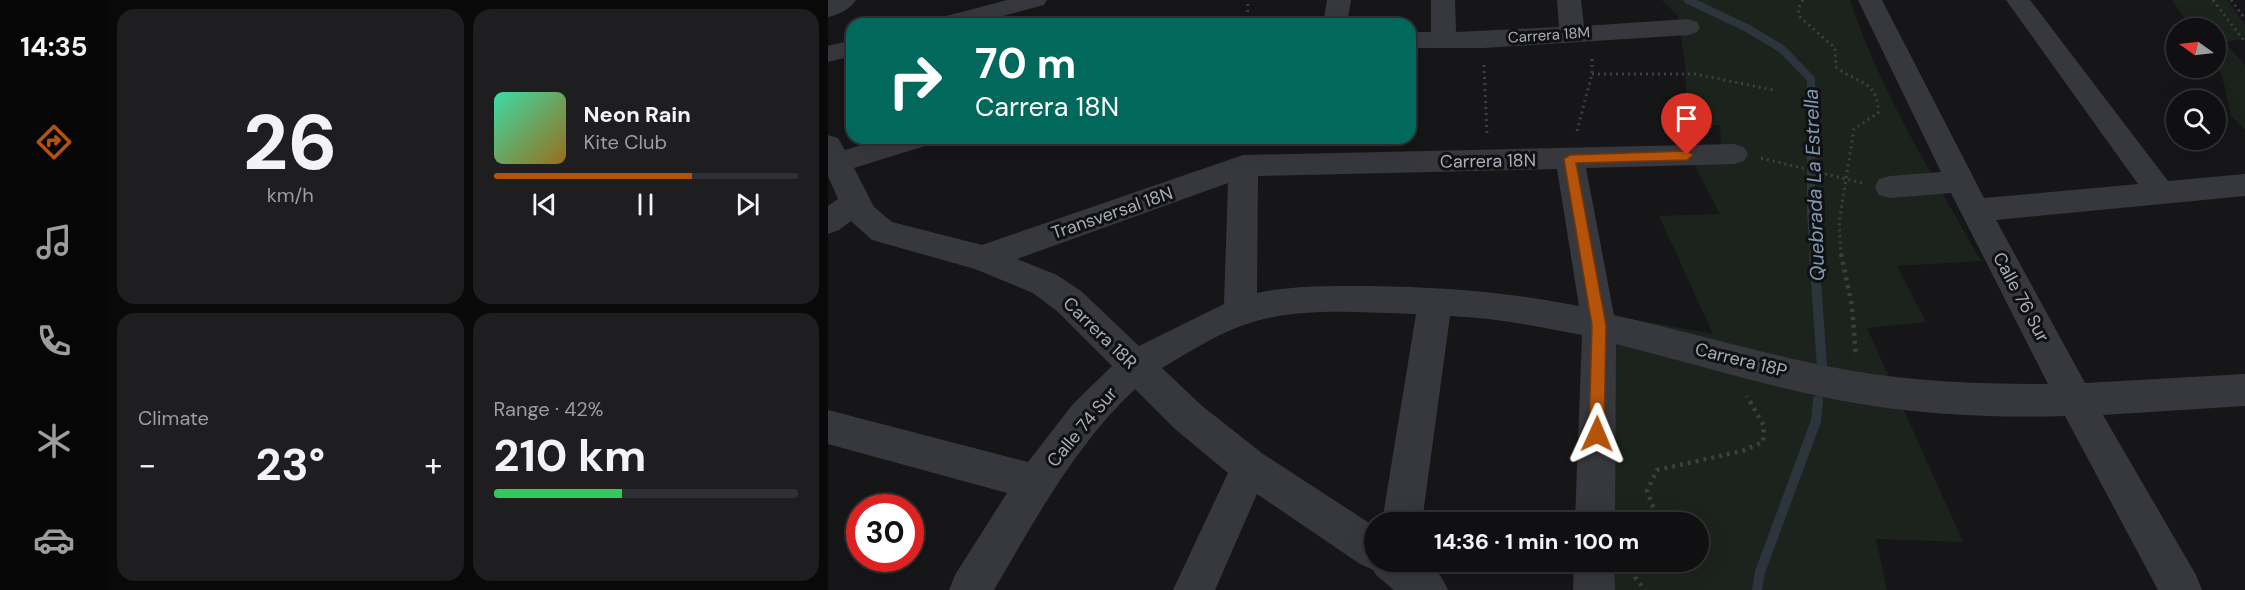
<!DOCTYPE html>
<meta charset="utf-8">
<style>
body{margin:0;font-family:"DM Sans",sans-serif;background:#1e1e20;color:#f1f3f6;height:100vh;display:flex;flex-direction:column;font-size:22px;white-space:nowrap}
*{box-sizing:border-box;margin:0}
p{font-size:20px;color:#9c9d9f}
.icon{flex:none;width:33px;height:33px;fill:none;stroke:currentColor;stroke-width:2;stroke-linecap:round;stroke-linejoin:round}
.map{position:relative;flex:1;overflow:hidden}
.sheet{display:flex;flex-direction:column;gap:9px;padding:9px;background:#09090a;width:720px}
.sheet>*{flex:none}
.top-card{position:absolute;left:18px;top:18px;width:570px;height:126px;border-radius:18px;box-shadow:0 6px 24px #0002,0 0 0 2px #303032;background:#00695c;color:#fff;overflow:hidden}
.needle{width:39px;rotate:284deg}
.controls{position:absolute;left:1338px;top:18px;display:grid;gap:12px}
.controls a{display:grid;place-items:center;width:60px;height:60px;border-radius:50%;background:#101012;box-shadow:0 6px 24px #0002,0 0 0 2px #303032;font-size:30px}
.speed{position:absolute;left:18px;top:494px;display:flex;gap:12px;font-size:30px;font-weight:700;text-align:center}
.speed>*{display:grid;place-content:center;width:78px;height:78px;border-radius:50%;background:#101012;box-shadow:0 6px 24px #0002,0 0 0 2px #303032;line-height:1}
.speed .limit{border:9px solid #d22;background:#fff;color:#111}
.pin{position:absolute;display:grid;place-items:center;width:51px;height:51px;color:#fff;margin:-62px -26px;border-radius:50% 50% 50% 0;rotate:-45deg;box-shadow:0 0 6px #0007}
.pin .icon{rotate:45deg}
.me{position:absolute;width:66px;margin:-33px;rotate:1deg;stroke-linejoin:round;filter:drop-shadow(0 0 4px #0008)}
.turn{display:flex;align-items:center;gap:21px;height:126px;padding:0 30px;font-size:27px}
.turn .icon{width:78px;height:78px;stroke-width:2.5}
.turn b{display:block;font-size:42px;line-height:51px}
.big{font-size:45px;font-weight:700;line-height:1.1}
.sheet .card{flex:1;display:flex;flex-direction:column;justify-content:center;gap:9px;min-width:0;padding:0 21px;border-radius:18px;background:#1e1e20}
.sheet .dial{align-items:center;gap:0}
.dial b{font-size:78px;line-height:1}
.song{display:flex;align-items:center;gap:18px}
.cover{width:72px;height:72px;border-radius:9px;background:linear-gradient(135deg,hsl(160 70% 55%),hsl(40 70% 35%))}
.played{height:6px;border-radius:3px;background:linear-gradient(90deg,#b45309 65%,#303032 65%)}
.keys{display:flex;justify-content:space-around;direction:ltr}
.heat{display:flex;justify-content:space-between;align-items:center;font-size:33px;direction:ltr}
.charge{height:9px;border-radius:4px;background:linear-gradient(90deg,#34c759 42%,#303032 0)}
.sheet .tiles{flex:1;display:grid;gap:9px;grid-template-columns:repeat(2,1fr)}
.trip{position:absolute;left:536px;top:512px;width:345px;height:60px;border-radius:30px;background:#101012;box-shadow:0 6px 24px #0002,0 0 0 2px #303032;font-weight:700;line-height:60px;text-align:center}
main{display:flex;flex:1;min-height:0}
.tab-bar{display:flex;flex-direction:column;width:108px;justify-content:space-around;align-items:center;background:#060607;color:#9c9d9f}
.tab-bar .icon{width:42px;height:42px}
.tab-bar .current{color:#b45309}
.tab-bar b{font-size:27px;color:#f1f3f6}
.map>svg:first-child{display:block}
.green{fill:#1c231d}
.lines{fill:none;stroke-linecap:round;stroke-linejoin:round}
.stream-far1{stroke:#2c353c;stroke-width:8}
.stream{stroke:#2c353c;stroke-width:10}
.path-far1{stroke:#3d3f44;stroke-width:3;stroke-dasharray:2 4;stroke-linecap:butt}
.path{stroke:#3d3f44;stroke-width:4.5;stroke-dasharray:3 5;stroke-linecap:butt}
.minor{fill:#37383d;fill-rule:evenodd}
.route{fill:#b45309;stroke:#753606;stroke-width:1.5}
.labels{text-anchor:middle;stroke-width:6;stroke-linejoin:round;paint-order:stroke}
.far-street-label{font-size:15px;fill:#a8adb8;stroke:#111113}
.street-label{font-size:18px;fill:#a8adb8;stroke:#111113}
.water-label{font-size:20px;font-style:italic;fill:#7f9bb3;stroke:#111113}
</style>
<main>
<nav class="tab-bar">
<b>14:35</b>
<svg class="icon current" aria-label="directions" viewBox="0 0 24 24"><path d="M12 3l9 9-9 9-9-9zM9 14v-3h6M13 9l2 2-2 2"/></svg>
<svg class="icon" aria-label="music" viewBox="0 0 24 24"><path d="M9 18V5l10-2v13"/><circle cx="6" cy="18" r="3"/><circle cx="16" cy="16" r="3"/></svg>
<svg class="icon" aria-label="phone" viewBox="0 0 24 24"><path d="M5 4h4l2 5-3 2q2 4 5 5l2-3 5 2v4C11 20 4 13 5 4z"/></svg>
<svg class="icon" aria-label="climate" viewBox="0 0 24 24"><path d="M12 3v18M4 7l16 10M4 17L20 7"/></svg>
<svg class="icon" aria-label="car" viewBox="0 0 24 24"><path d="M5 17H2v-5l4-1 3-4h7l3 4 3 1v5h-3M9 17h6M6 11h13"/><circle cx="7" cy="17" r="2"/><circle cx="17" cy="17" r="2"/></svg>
</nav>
<section class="sheet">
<div class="tiles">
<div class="card dial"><b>26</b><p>km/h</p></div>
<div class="card">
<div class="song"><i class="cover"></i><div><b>Neon Rain</b><p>Kite Club</p></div></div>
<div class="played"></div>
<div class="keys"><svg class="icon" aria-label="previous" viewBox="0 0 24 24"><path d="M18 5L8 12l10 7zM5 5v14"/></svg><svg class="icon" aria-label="pause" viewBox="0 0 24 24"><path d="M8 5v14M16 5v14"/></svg><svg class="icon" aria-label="next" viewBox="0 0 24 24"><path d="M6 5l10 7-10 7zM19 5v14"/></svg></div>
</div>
<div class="card"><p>Climate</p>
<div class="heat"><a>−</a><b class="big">23°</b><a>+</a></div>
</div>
<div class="card"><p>Range · 42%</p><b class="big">210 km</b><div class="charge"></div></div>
</div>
</section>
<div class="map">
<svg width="1417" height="590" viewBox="0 0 1417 590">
<rect width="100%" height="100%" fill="#161618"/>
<g class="green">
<path d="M834 0H1022C1052 92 1106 177 1153 261L1069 266 1098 322 1039 328 1135 542 1048 539 1059 590H779V561H870V522H780L781 315 885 334 831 216 892 214 858 149H893L892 125 860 126 857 65 850 16Z"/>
<path d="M1344 0H1399L1417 25V39L1396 42 1417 65V130L1403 115 1394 76 1388 66V28H1363Z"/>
</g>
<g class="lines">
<path class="stream-far1" d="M860 0 919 28 954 49 983 79V213L986 255"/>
<g class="stream">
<path d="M986 254 994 367"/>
<path d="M929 590 932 572 988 421 990 400"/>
</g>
<g class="path-far1">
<path d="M975 0 970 9 972 17 1007 48 1008 67C1029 84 1051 80 1050 113L1026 129 1011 223 1013 255"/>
<path d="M1385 0 1417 42"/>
<path d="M1403 0 1417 19"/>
<path d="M419 24 420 0"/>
<path d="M656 65 659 135"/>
<path d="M764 74H867L945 90"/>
<path d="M749 131 764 74V57"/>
<path d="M933 158 1034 183"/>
</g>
<g class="path">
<path d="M1013 254 1024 306 1028 357"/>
<path d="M831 522 819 491 829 470 914 451 935 442 936 426 919 396"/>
<path d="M806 561 807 577 817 590"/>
</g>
<g class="minor">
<path d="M0 0H28C22 9 11 15 0 17Z"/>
<path d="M179 0H219L216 5 145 24H104L107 19Z"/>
<path d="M499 0H523L519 24H495Z"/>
<path d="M603 0H627L628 32 731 27 729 0H753L756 26 860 19 869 22 872 27 869 32 860 35 655 48H582V32H603Z"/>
<path d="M1030 0H1054L1156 198 1310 184 1178 0H1202L1340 181 1417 174V196L1168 220 1257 383 1417 374V406L1275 415 1368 575 1374 590H1330L1237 416C1167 418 1096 415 1027 403 946 389 868 364 788 344L787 522H747L754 335C710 326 666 318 622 316L594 522H554L588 314C536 313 479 307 428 321 395 330 363 351 334 368L373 405 435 454 546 526V561C580 561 604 552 620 590H566L548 575 545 570 532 564 429 494 387 590H345L400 473 347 429 307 389C247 445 207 520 166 590H121L127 575 179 493 0 444V410L200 462 245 404 284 366 229 311 205 293 147 269 44 240 23 221 11 230 0 234V206L10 199 0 176V135L10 138 17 150 56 138H104L100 145 26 168 46 207 64 222 154 245 415 155 906 144 916 147 920 154 916 161 906 164 758 168 786 315C866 333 944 357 1025 371 1090 382 1155 384 1220 384L1123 193 1062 198 1051 195 1047 187 1051 179 1062 176 1113 172ZM729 169 751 306C681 292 613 287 543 286 504 286 467 285 429 293L430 176ZM400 183 396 304 311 346 253 291 229 275 189 259Z"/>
<path d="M24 40V56L0 62V46Z"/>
<path d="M746 561H786L787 590H745Z"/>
</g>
</g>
<path class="route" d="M859 151 865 155 859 160 748 163 778 325 776 434 774 439 769 442 763 439 761 434 764 325 736 159 742 155Z"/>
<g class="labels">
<g class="far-street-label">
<text transform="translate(721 35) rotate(-4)" y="5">Carrera 18M</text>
</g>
<g class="street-label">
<text transform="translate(660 161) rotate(-1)" y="6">Carrera 18N</text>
<text transform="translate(284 213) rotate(-19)" y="6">Transversal 18N</text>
<text transform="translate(1193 297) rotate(62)" y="6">Calle 76 Sur</text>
<text transform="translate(272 333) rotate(44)" y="6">Carrera 18R</text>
<text transform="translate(913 360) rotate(14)" y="6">Carrera 18P</text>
<text transform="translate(254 427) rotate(-50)" y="6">Calle 74 Sur</text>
</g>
<g class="water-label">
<text transform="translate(986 185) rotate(-92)" y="7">Quebrada La Estrella</text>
</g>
</g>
</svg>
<div class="controls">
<a><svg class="needle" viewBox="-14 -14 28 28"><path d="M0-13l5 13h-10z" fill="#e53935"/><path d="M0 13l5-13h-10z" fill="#9c9d9f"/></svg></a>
<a><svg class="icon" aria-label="search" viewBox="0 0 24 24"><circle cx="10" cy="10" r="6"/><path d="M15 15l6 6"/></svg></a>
</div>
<div class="speed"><div class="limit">30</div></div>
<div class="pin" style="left:859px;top:155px;background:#d93025"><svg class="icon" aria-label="arrive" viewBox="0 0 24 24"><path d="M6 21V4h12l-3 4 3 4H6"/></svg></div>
<svg class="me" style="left:769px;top:434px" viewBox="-20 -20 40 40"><path d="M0-17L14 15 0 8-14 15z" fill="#b45309" stroke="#fff" stroke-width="4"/></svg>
<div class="trip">14:36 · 1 min · 100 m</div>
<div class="top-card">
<div class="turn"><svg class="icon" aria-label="right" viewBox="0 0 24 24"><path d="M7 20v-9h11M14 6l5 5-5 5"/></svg><div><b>70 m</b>Carrera 18N</div></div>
</div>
</div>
</main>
